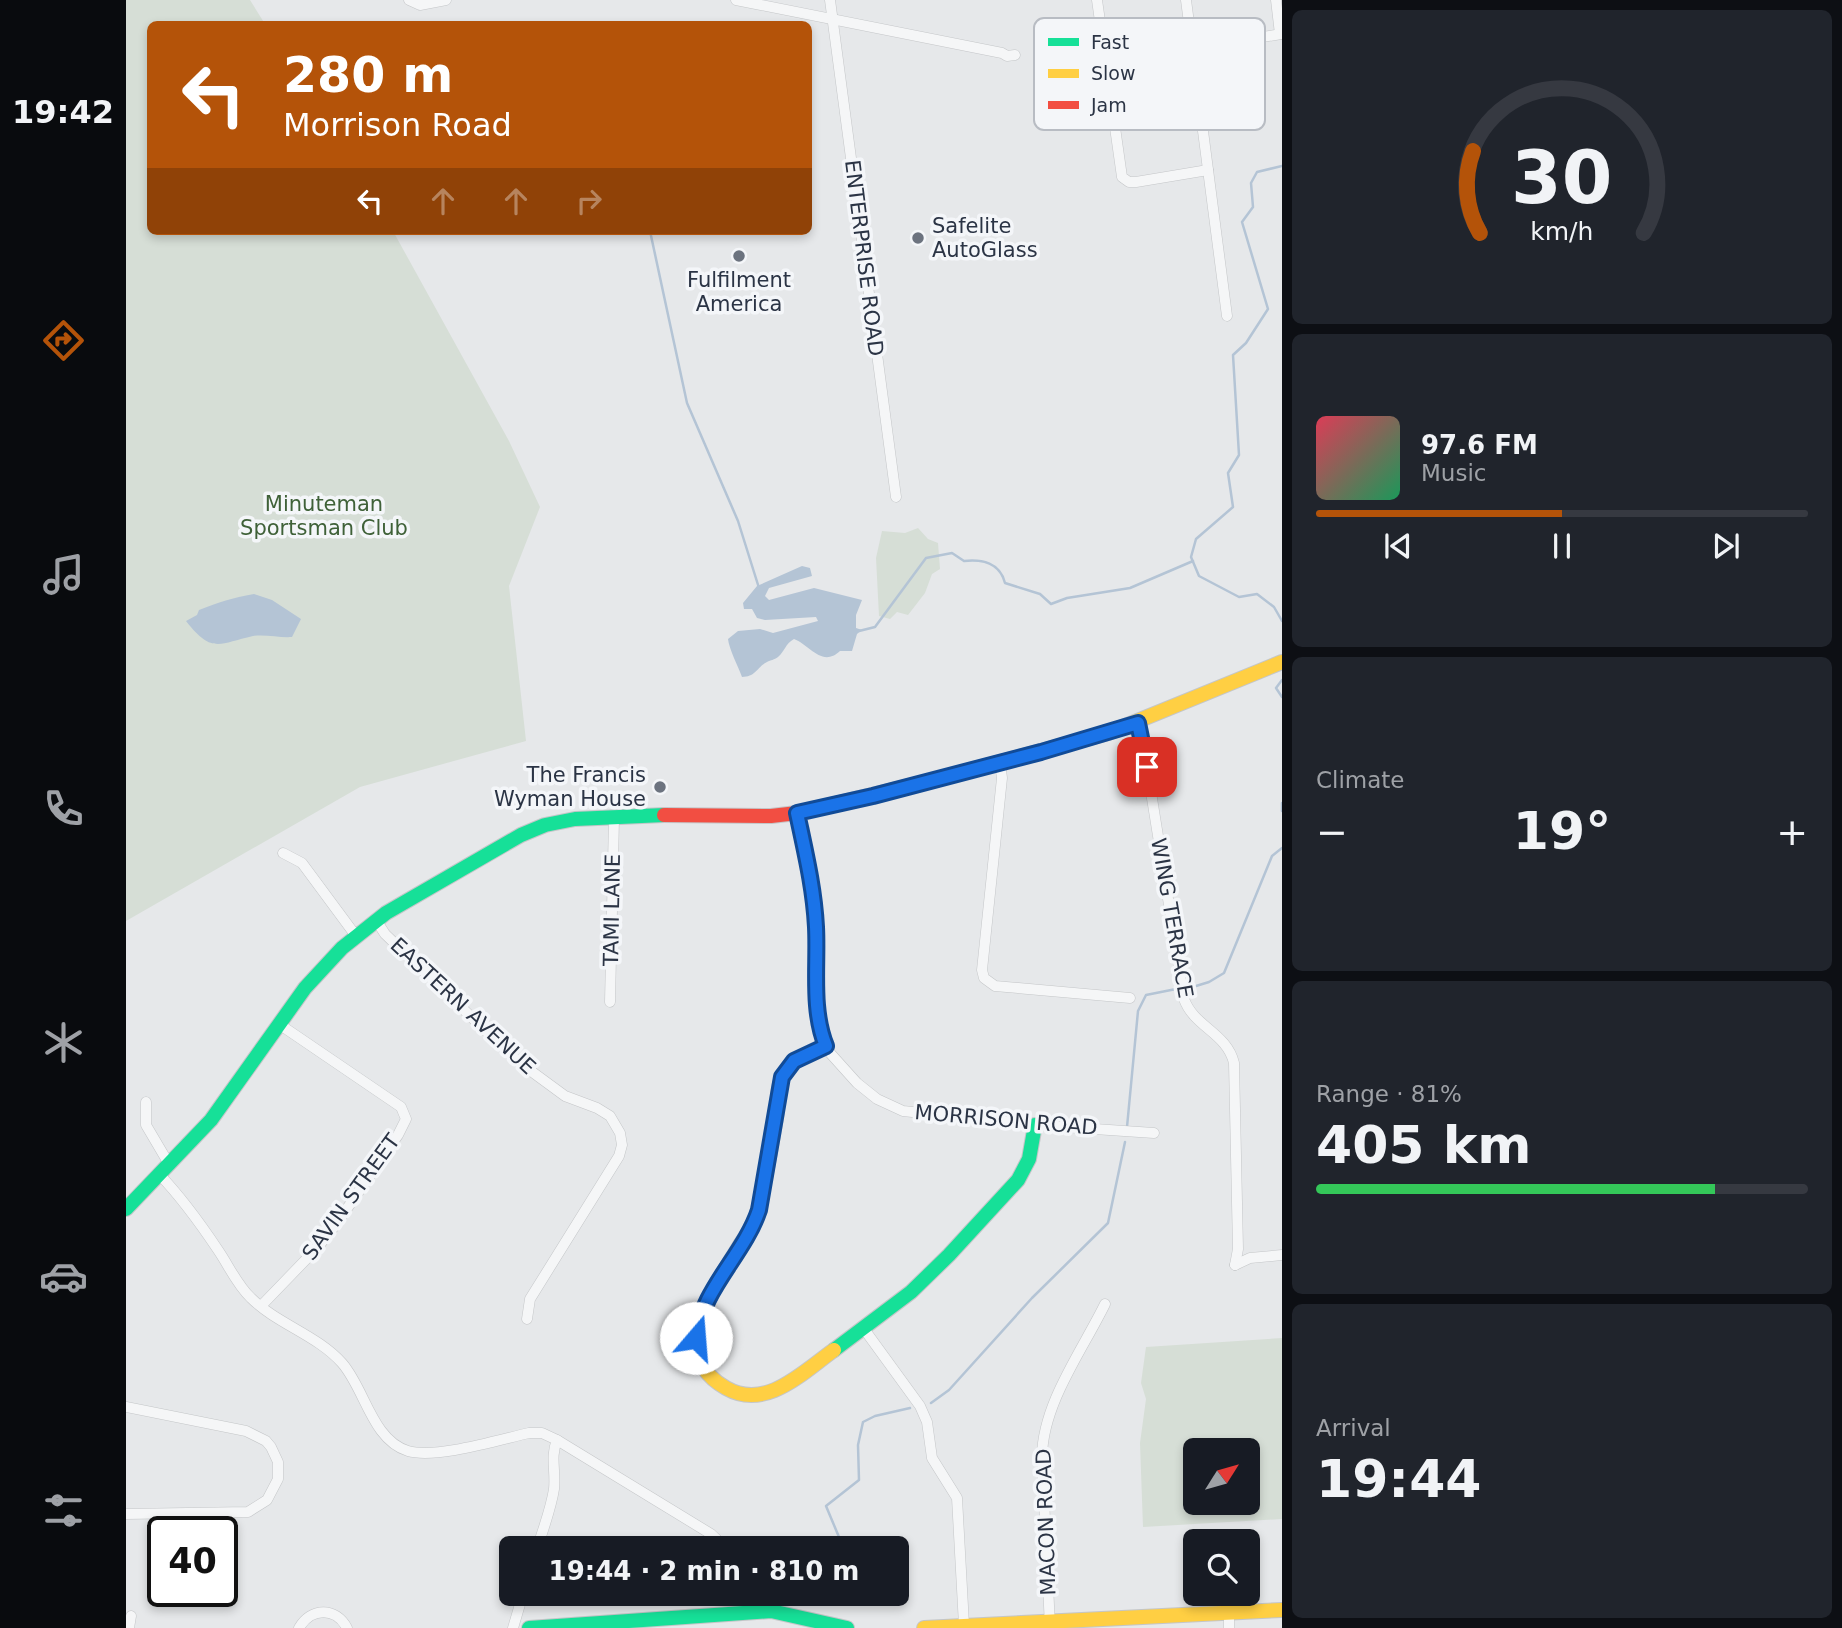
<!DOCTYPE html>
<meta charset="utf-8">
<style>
body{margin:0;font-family:"DejaVu Sans",sans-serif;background:#20242c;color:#f1f3f6;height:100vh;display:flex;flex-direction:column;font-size:26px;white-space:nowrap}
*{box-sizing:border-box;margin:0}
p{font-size:23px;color:#9ea1a6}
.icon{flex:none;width:38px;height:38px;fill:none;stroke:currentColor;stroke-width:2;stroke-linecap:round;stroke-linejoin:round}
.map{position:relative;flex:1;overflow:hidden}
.details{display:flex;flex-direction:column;gap:10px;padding:10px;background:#0d0f14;width:560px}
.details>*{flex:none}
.top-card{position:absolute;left:21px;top:21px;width:665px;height:214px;border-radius:10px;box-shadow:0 4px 10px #0003;background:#b45309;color:#fff;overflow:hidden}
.needle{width:46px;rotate:53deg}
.controls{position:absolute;left:1057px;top:1438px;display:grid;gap:14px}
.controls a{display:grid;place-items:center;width:77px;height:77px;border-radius:10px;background:#171b24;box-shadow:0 4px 10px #0003;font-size:35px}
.speed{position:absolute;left:21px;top:1516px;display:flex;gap:14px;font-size:35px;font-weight:700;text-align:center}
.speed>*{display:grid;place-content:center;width:91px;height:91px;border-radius:50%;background:#171b24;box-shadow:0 4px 10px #0003;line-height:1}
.speed .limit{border:4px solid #111;border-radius:10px;background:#fff;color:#111}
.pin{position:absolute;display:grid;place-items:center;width:60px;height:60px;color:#fff;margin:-30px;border-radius:14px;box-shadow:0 4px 10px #0006}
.me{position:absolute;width:77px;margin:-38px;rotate:18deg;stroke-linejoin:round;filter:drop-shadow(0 0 5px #0008)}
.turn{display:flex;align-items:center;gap:24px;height:147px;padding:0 21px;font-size:32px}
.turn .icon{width:91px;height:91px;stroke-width:2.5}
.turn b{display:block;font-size:49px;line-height:60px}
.lanes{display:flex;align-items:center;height:66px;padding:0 21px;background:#0003;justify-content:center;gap:35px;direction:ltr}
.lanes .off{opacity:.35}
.big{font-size:52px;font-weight:700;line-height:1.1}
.details .card{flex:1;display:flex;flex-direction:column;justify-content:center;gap:10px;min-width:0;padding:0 24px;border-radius:10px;background:#20242c}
.details .dial{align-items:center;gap:0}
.dial svg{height:182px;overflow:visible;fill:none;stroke:#363941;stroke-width:7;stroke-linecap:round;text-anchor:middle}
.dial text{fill:#f1f3f6;stroke:none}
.song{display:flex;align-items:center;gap:21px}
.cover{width:84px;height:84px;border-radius:10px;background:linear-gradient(135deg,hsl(350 70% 55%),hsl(150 70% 35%))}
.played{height:7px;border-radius:4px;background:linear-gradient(90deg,#b45309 50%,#363941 50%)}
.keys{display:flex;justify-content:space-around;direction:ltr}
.heat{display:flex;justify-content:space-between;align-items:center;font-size:38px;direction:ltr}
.charge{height:10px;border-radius:5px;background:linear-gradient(90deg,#34c759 81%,#363941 0)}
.trip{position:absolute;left:373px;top:1536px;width:410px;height:70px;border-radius:10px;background:#171b24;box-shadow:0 4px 10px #0003;font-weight:700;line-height:70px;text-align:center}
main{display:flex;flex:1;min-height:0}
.tabs{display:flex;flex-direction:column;width:126px;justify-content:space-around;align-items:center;background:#090b0e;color:#9ea1a6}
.tabs .icon{width:49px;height:49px}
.tabs .on{color:#b45309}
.tabs b{font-size:32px;color:#f1f3f6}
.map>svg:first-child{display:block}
.green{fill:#d6ded6;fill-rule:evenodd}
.water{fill:#b4c4d5}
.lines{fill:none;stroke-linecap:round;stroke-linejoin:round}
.stream{stroke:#b4c4d5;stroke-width:2.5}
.street-casing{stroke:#c4c6c8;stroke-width:11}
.fast-casing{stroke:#c4c6c8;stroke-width:16}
.slow-casing{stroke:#c4c6c8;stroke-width:16}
.jam-casing{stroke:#c4c6c8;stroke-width:16}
.street{stroke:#f5f6f7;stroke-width:10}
.fast{stroke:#16e098;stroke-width:14}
.slow{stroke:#ffcf43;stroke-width:14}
.jam{stroke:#f24e42;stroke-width:14}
.route-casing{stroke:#114b97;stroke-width:18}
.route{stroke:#1a73e8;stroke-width:12}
.poi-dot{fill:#6c737f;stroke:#f4f6f9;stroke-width:2.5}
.labels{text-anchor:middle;stroke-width:7;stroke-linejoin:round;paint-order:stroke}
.poi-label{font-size:21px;fill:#2b3445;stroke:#f4f6f9;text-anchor:start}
.street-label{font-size:21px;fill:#2b3445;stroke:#f4f6f9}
.park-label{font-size:21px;fill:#3f6138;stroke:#f4f6f9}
.key{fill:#f4f6f9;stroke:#b8bcc3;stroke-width:2}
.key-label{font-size:19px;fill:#2b3445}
</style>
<main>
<nav class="tabs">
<b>19:42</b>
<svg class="icon on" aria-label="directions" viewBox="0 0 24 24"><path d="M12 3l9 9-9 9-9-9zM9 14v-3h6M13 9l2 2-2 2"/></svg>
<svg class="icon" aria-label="music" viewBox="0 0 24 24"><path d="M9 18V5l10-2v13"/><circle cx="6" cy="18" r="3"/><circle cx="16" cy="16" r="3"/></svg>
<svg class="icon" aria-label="phone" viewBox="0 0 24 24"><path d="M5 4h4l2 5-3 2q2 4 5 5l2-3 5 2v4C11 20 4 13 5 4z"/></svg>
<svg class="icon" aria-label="climate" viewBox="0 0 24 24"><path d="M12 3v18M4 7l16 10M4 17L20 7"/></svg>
<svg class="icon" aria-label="car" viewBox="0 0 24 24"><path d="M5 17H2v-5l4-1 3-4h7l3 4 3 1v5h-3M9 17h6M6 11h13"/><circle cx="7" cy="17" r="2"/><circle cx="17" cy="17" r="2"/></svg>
<svg class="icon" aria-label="filters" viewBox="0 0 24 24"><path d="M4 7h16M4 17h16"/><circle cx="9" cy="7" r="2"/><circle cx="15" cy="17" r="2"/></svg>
</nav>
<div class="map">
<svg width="1156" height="1628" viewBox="0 0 1156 1628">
<rect width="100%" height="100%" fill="#e6e8ea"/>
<g class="green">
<path d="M0 0H124L139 24H24V231H267L383 441 414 507 383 586 400 741 234 787 0 921Z"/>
<path d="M792 528 802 539 812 543 814 569 806 574 799 593 782 615 771 612 764 619 753 616 750 558 756 531 779 533Z"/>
<path d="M1156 1338V1519L1017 1527 1014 1443 1020 1399 1015 1383 1020 1347ZM1069 1451H1122V1503H1069Z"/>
</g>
<g class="water">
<path d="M676 566 684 568 686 576 643 588 639 596 643 600 688 588 736 600 730 615V628L736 630 731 634 726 651H714C696 668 684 645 668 639 659 644 659 651 652 657 648 660 645 660 641 662 631 667 630 677 616 677 612 666 603 649 602 639L612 631 634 629 647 633 692 621 690 617 639 620 631 618 626 609H618L617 603 631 586Z"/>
<path d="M128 594 146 600 175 619 166 637C154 638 139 634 127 636 92 644 86 654 60 621L71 615 73 610C93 602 106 598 128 594Z"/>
</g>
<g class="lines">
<g class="stream">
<path d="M1156 166 1131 172 1125 183 1127 207 1116 222 1142 309 1120 343 1107 355 1113 455 1102 473 1107 507 1070 539 1065 557 1073 576 1113 597 1131 594 1148 607 1156 621"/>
<path d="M524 231 561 403 612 521 633 588"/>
<path d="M733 631 749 627 800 558 826 553 838 561C856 559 874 563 879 583L914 594 925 604 941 598 1004 588 1067 561"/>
<path d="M1156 680 1150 688 1156 697"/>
<path d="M1156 803V811"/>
<path d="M1070 986 1083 982 1098 973 1146 856 1156 848"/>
<path d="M1001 1127 1012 1011 1020 995 1050 989"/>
<path d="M805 1403 823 1390 906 1298 982 1223 999 1142"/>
<path d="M718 1549 700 1506 733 1480 732 1445 737 1422 749 1416 784 1408"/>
</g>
<defs>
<g id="street">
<path d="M283 0 294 5 320 0"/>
<path d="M610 0 876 53 881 56 889 55"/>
<path d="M704 0 770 497"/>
<path d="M971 0 996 177 1003 182H1010L1082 170"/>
<path d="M1060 0 1101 316"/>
<path d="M1150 0 1154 34"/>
<path d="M980 61 1156 34"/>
<path d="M1012 723 1021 767 1058 999C1068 1027 1101 1033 1108 1063L1112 1249 1109 1265"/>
<path d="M874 763 876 778 856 970 858 978 869 986 1004 998"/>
<path d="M671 813 689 916 693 1026 704 1053 731 1083 751 1099 777 1111 909 1125 1028 1133"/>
<path d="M157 853 176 863 230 936"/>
<path d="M250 920 259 934 390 1060 439 1096 471 1108 484 1116 494 1133 496 1145 493 1156 404 1299 401 1319"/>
<path d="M484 1002 488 818"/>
<path d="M20 1102V1125L43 1164"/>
<path d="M33 1174C55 1197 74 1223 92 1250 103 1266 111 1285 125 1298 151 1324 191 1335 216 1363 239 1389 246 1440 282 1451 310 1459 372 1440 403 1433H416L431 1440 585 1534 601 1549"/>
<path d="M1109 1265 1124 1258 1156 1255"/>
<path d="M135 1306 192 1247 211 1223 272 1135 280 1119 275 1107 153 1024"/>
<path d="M738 1329 794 1406 801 1422 806 1458 831 1498 838 1625"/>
<path d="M0 1407 120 1431 140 1441 145 1447 152 1462V1479L141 1500 122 1512 0 1514"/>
<path d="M411 1549C417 1529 425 1509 428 1489 430 1471 424 1457 431 1440"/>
<path d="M638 1594 645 1611"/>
<path d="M1103 1612V1628"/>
<path d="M924 1627 916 1456C917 1403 956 1351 979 1304"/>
<path d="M3 1628 5 1616"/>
<path d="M173 1628C185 1607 210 1607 221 1628"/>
<path d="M387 1628 397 1594"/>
</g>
<g id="fast">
<path d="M0 1209 85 1120 179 988 216 948 260 913 395 835 419 825 449 819 538 815"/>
<path d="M708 1350 785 1292 823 1255 892 1180 903 1159 909 1125"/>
<path d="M403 1628 645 1611 721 1628"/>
</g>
<g id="slow">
<path d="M804 781 982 733 1156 662"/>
<path d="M700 1046C684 1054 666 1059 657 1076 651 1087 652 1105 650 1118 644 1151 639 1185 630 1217 627 1227 620 1236 614 1245 590 1286 539 1354 600 1388 640 1411 677 1372 708 1350"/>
<path d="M798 1628 1156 1610"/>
</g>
<path id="jam" d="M538 815 645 816 671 813 804 781"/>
</defs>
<use href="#street" class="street-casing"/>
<use href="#fast" class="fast-casing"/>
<use href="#slow" class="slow-casing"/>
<use href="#jam" class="jam-casing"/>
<use href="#street" class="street"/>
<use href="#fast" class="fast"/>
<use href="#slow" class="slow"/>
<use href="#jam" class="jam"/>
</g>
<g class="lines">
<defs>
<path id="route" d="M570 1338C575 1290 618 1255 633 1210L656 1077 668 1061 700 1046C685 1009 692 966 690 927 688 888 679 851 671 813L747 796 915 752 1012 723 1021 767"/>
</defs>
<use href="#route" class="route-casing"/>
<use href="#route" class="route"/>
</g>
<g class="poi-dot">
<circle cx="792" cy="238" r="7"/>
<circle cx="613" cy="256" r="7"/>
<circle cx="534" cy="787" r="7"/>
</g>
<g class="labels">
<g class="poi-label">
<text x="806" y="233">Safelite<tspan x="806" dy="24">AutoGlass</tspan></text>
<text x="613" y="287" text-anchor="middle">Fulfilment<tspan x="613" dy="24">America</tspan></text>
<text x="520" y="782" text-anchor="end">The Francis<tspan x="520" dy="24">Wyman House</tspan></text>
</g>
<g class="street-label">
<text transform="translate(738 258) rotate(83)" y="7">ENTERPRISE ROAD</text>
<text transform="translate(486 910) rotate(-89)" y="7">TAMI LANE</text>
<text transform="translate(1046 918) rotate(80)" y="7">WING TERRACE</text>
<text transform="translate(337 1006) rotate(43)" y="7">EASTERN AVENUE</text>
<text transform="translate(880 1120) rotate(5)" y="7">MORRISON ROAD</text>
<text transform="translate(225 1197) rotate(-54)" y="7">SAVIN STREET</text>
<text transform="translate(920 1522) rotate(-92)" y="7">MACON ROAD</text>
</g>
<g class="park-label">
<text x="198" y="511">Minuteman<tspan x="198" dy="24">Sportsman Club</tspan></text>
</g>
</g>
<rect x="908" y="18" width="231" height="112" rx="10" class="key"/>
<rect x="922" y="38" width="31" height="8" fill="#16e098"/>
<rect x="922" y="69" width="31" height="9" fill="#ffcf43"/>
<rect x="922" y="101" width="31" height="8" fill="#f24e42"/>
<g class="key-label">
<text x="965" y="49">Fast</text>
<text x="965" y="80">Slow</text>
<text x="965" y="112">Jam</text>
</g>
</svg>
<div class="controls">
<a><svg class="needle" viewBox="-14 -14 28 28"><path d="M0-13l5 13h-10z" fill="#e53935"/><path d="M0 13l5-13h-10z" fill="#9ea1a6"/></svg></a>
<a><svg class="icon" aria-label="search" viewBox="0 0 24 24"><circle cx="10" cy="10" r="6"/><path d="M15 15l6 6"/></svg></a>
</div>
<div class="speed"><div class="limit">40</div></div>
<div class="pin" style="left:1021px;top:767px;background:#d93025"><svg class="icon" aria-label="arrive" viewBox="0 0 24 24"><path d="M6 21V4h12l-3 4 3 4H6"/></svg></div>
<svg class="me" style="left:570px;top:1338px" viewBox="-20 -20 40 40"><circle r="19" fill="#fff"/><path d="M0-13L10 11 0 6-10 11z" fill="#1a73e8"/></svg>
<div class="trip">19:44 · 2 min · 810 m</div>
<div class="top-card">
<div class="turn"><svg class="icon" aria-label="left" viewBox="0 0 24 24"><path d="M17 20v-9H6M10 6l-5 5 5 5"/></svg><div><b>280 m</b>Morrison Road</div></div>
<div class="lanes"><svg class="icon" aria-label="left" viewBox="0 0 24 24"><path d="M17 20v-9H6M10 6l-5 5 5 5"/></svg><svg class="icon off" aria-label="ahead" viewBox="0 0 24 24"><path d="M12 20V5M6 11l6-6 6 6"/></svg><svg class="icon off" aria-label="ahead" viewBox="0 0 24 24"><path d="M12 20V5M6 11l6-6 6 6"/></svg><svg class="icon off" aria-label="right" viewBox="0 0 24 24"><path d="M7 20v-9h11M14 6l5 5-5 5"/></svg></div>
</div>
</div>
<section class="details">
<div class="card dial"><svg viewBox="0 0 100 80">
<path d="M14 69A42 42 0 1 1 86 69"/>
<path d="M14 69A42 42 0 0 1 11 33" stroke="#b45309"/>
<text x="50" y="56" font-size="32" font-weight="700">30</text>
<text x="50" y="72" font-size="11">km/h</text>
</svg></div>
<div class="card">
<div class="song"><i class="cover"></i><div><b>97.6 FM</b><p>Music</p></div></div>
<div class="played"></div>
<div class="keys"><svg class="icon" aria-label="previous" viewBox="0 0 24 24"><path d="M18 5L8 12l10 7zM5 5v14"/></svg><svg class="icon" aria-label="pause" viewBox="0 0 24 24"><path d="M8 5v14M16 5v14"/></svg><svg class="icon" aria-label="next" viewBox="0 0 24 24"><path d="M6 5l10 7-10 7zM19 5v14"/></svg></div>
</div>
<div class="card"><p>Climate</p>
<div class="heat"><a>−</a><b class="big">19°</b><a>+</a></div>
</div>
<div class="card"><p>Range · 81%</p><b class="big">405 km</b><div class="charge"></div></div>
<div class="card"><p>Arrival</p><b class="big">19:44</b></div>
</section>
</main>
